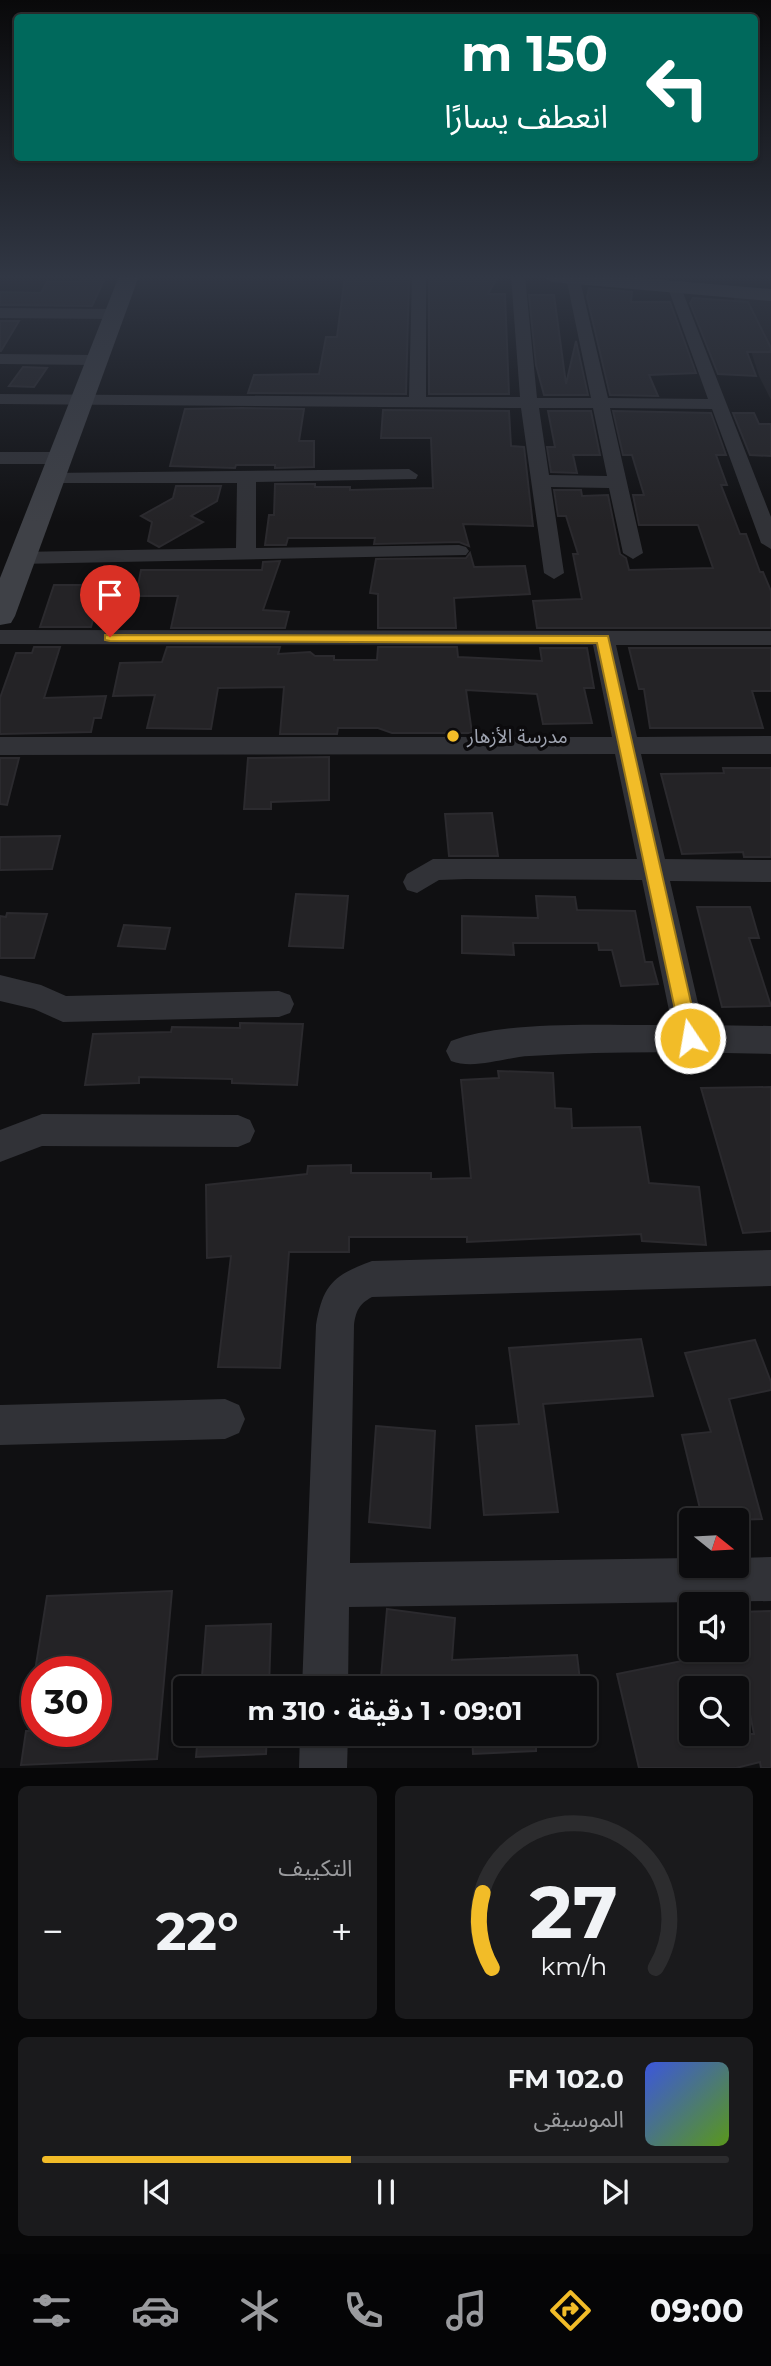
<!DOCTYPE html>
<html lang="ar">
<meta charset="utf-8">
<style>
body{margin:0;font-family:Montserrat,"Noto Sans Arabic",sans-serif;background:#1a1a1c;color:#f1f3f6;direction:rtl;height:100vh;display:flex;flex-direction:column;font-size:26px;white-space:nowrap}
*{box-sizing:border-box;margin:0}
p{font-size:23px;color:#9a9b9e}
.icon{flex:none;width:38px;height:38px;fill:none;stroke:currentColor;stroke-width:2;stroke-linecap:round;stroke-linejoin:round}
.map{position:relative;height:1768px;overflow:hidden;direction:ltr}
.sheet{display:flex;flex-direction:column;gap:18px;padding:18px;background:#070708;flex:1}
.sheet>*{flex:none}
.guide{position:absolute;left:14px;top:14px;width:744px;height:147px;border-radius:7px;box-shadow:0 2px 5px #0004,0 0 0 2px #2c2c2e;direction:rtl;background:#00695c;color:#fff;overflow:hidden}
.needle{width:46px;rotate:108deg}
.tools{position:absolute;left:679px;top:1508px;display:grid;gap:14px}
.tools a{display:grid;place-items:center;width:70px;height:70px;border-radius:7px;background:#0c0c0e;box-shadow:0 2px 5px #0004,0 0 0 2px #2c2c2e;font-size:35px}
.speed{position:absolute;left:21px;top:1656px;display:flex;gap:14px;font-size:35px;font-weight:700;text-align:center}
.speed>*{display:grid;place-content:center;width:91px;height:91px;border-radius:50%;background:#0c0c0e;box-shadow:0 2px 5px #0004,0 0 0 2px #2c2c2e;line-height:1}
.speed .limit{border:10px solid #d22;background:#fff;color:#111}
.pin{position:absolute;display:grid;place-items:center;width:60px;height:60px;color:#fff;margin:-72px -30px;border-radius:50% 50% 50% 0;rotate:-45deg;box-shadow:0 0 7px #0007}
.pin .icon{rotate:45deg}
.me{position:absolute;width:77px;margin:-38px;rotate:348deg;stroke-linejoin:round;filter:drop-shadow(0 0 5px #0008)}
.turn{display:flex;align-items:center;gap:24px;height:147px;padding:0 35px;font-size:32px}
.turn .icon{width:91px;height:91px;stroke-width:2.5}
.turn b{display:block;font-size:49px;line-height:60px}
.big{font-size:52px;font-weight:700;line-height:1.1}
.sheet .card{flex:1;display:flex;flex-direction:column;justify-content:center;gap:10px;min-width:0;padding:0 24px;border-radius:10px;background:#1a1a1c}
.sheet .dial{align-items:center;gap:0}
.dial svg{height:182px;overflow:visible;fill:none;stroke:#2c2c2e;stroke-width:7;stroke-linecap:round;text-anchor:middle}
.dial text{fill:#f1f3f6;stroke:none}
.song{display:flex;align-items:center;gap:21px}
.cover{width:84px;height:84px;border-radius:10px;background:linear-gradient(135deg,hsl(230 70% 55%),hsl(90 70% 35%))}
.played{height:7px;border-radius:4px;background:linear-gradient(90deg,#f2bc28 45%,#2c2c2e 45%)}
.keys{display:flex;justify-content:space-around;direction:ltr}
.heat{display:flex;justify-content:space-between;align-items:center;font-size:38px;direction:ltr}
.sheet .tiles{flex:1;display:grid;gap:18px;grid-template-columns:1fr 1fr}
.card:last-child{grid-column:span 2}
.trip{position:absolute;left:173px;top:1676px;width:424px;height:70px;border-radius:7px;background:#0c0c0e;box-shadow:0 2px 5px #0004,0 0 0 2px #2c2c2e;font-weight:700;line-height:70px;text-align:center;direction:rtl}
.tab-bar{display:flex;height:112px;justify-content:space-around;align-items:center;background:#050506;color:#9a9b9e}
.tab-bar .icon{width:49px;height:49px}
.tab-bar .on{color:#f2bc28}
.tab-bar b{font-size:32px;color:#f1f3f6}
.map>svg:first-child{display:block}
.built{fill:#1d1c1f}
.building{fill:#242326;stroke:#2b2a2e;stroke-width:2;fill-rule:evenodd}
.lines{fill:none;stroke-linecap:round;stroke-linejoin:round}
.street{fill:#313237;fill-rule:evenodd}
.secondary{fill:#3f4147;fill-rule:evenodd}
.route{fill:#f2bc28;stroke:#9d7a1a;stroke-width:2}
.poi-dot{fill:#f2bc28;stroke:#0c0b0d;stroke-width:2.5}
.labels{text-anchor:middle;stroke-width:7;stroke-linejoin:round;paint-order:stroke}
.poi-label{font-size:19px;fill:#a1a6b3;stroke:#0c0b0d;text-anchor:start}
</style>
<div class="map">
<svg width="771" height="1768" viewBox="0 0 771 1768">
<rect width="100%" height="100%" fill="#101012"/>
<path class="built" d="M732 293 771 296V400L759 376Z"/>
<g class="building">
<path d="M82 276H106L92 306 0 305V292L41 293 47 282H79Z"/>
<path d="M345 276H409L406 394 248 393 254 375 319 374 326 337H337Z"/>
<path d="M429 276H498L488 294H505L509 394H429Z"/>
<path d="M589 288 632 292 631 302H670L696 373 649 375 658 396 610 395 587 297Z"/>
<path d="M529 295H554L566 384 576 341 588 395H544L536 365Z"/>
<path d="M693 298 748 302 771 348V352H747L756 376 718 374 690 303Z"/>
<path d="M0 321H19L1 351H0Z"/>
<path d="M23 367 47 368 34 387 9 386Z"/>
<path d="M242 408 304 409 299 441H314V467L275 468V465H236L235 468 170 466 185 409Z"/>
<path d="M383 410 509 411 511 446 524 447 533 526 463 524 469 546 459 542 374 544 375 538H288L286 545H265L269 515H274L275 484H315V487H350V490L433 488 431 438H381Z"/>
<path d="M548 411H591L600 455H573L577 473 551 472 547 447H555Z"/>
<path d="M613 411 711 413 726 455H716L727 485H721L740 534H746L760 572H763L771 591V628H537L533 601 582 599 573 554H578L566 516H558L554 490H581L582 496 608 495 620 554 626 558 629 570 713 568 698 525H639L633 495H644L632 455H623Z"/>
<path d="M733 413H754L759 424H771V456L750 455Z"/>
<path d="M176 486H221L217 501 191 516 203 522 159 547 148 541 152 522 141 516 173 498Z"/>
<path d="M470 553 474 567 525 566 530 594 454 598 456 628H378V594L370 593 376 559 466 558Z"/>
<path d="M280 561 263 610 289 612 285 628H171L178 596H136L141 570H262L263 562Z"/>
<path d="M54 585H103L91 627H40Z"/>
<path d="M34 647H60L44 698 106 696 101 718H94L91 732 0 734V698L16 653H32Z"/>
<path d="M167 647H280L278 654 310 652 315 656H334V660H377L378 647H457L458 657 542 661 540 648H587L594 688H584L592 723 543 724 537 694 466 690 472 733H392L378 728H338L337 734H280L284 687 218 688 211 729 147 728 155 695 113 696 120 663 162 662Z"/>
<path d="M629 648H771V691H752L763 728H650L644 689H639Z"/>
<path d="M329 757V800L271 802V809H244L248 758Z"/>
<path d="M0 758H19L7 805 0 804Z"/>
<path d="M723 768H771V857H744L743 852 682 854 661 774 724 773Z"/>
<path d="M492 813 498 856H449L445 814Z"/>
<path d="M60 836 52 869 0 870V837Z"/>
<path d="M296 894 348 896 343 948 289 946Z"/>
<path d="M536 896 575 897 577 910 635 911 645 962H652L658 984 621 986 612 950H599L598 943H513L514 955 462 953V916L538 918Z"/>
<path d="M697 907H750L759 938H749L771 1006 722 1007Z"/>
<path d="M7 913 47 914 34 958H0V916L6 917Z"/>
<path d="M124 925 170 928 165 949 118 946Z"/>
<path d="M240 1023 303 1024 297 1085 232 1083V1079L139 1077V1083L85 1085 93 1034 171 1032 172 1027 240 1028Z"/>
<path d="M498 1071 553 1073 555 1108 571 1109 572 1128 640 1127 649 1183 699 1187 706 1245 642 1241 641 1234 467 1242V1237H349V1252H289L280 1368 218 1367 231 1256 207 1258 206 1185 307 1174 308 1166 351 1165V1173H431V1179L471 1178 461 1080 499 1078Z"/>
<path d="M771 1087V1231L743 1233 701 1088Z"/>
<path d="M641 1339 653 1396 543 1404 558 1512 484 1515 476 1426 519 1424 509 1348Z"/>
<path d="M755 1340 771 1382V1390L729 1399 762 1519 703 1521 682 1435 711 1432 685 1353Z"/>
<path d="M376 1426 435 1431 430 1528 369 1522Z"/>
<path d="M172 1591 157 1759 21 1765 26 1731H96V1671H35L47 1596Z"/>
<path d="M387 1609 455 1618 452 1660 577 1655 581 1689H380Z"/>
<path d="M771 1611V1768H761L760 1762 736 1768H639L617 1674 737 1650V1612ZM691 1689H745L754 1734H691Z"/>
<path d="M271 1624 269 1689H201L206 1626Z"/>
<path d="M198 1734H267L266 1754 196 1757Z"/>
<path d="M472 1734H536V1751L473 1754Z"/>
</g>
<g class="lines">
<g class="street">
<path d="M412 276H426V397H520L511 276H525L537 398H591L566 277 579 276 608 398 708 399 668 288 675 284 680 285 771 517V549L761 543 712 409 610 408 643 553 633 559 623 553 609 488 551 487 564 573 554 579 544 573 521 408 0 404V394L409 397ZM539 408H593L607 476 549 475Z"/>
<path d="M0 308 113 309 121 314 113 319 0 318Z"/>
<path d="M0 354 95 355 103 360 95 365 0 364Z"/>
<path d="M0 452H57L66 458 57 464H0Z"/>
<path d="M409 469 418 475 416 479 256 482V548L459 545 466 547 469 551 466 555 19 564 9 558 19 552 236 548 237 483H42L40 479 49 473Z"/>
<path d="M0 630 771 631V645H616L637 737 771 736V754H641L665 859 771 860V882L670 881 703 1025 771 1026V1054C691 1052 610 1051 530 1056 505 1057 475 1070 451 1061L446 1051 451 1041C510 1019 607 1026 672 1025L642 880 466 879 439 880 417 893 407 890 403 882 407 874 433 859H637L615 754 0 755V737H612L593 645 0 644Z"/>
<path d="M0 975 41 985 66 996 279 991 290 995 294 1004 290 1013 279 1017 63 1022 34 1009 0 1001Z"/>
<path d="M42 1114 238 1115 250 1120 255 1131 250 1142 238 1147 42 1146 0 1162V1130Z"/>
<path d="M771 1250V1286L372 1297C359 1304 356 1311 354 1325L350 1563 691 1558V1566H737V1558L771 1557V1601L349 1607 348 1689H302L316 1325C323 1284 334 1275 372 1261Z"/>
<path d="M225 1399 239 1405 245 1419 239 1433 225 1439 0 1445V1405Z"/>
<path d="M300 1734H348L347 1768H299Z"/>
</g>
<g class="secondary">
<path d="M119 276H139L15 616 11 623 0 625V578Z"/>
<path d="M542 276H618L771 289V301L552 282Z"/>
</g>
</g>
<linearGradient id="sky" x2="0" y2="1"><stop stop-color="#09090a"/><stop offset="0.53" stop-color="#313744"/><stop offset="1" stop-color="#313744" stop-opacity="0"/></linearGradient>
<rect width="771" height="523" fill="url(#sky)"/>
<path class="route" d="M105 635 608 636 699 1038 696 1044H684L681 1038 597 643 110 641 105 640Z"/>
<circle class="poi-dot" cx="453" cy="736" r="7"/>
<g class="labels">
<g class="poi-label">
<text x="467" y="743">مدرسة الأزهار</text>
</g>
</g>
</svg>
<div class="tools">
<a><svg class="needle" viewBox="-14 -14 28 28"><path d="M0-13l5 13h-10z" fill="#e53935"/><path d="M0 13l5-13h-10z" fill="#9a9b9e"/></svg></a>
<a><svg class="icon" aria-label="sound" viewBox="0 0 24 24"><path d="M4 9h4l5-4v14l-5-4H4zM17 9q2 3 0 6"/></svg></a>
<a><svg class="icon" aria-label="search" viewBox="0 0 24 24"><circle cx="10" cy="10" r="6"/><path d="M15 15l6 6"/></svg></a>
</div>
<div class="speed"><div class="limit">30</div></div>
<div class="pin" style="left:110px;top:637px;background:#d93025"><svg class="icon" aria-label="arrive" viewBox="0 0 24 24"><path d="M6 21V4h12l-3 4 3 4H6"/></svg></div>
<svg class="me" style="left:690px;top:1038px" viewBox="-20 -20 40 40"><circle r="17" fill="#f2bc28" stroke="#fff" stroke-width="3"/><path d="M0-11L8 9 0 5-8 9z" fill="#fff"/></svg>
<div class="trip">09:01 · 1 دقيقة · 310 m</div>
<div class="guide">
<div class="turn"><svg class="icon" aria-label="left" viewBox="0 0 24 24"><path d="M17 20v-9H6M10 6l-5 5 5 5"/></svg><div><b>150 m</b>انعطف يسارًا</div></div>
</div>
</div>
<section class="sheet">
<div class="tiles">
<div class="card dial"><svg viewBox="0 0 100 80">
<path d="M14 69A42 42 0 1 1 86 69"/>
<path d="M14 69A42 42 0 0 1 10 36" stroke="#f2bc28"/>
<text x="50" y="56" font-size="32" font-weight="700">27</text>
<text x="50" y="72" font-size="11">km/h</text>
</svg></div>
<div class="card"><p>التكييف</p>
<div class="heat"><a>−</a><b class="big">22°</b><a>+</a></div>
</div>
<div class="card">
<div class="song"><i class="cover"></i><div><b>102.0 FM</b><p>الموسيقى</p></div></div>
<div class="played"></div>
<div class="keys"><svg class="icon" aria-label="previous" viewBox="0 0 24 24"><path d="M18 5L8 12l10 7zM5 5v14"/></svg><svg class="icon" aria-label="pause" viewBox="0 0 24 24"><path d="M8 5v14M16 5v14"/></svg><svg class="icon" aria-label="next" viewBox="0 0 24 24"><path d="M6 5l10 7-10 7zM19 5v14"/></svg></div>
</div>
</div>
</section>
<nav class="tab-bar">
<b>09:00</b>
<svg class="icon on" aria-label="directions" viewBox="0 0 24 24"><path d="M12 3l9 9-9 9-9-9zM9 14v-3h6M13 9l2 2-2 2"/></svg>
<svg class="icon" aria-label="music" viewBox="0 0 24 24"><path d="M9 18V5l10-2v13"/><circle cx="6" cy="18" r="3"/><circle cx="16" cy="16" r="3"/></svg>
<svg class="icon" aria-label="phone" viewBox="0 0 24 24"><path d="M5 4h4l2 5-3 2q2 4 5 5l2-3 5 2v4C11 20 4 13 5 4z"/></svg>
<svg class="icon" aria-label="climate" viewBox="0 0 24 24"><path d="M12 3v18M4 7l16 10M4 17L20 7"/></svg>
<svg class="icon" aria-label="car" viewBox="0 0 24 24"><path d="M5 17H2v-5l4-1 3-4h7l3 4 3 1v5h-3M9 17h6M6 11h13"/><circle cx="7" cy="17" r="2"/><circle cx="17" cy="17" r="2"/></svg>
<svg class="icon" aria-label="filters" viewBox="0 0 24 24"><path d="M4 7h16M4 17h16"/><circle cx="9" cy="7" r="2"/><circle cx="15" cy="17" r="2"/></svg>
</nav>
